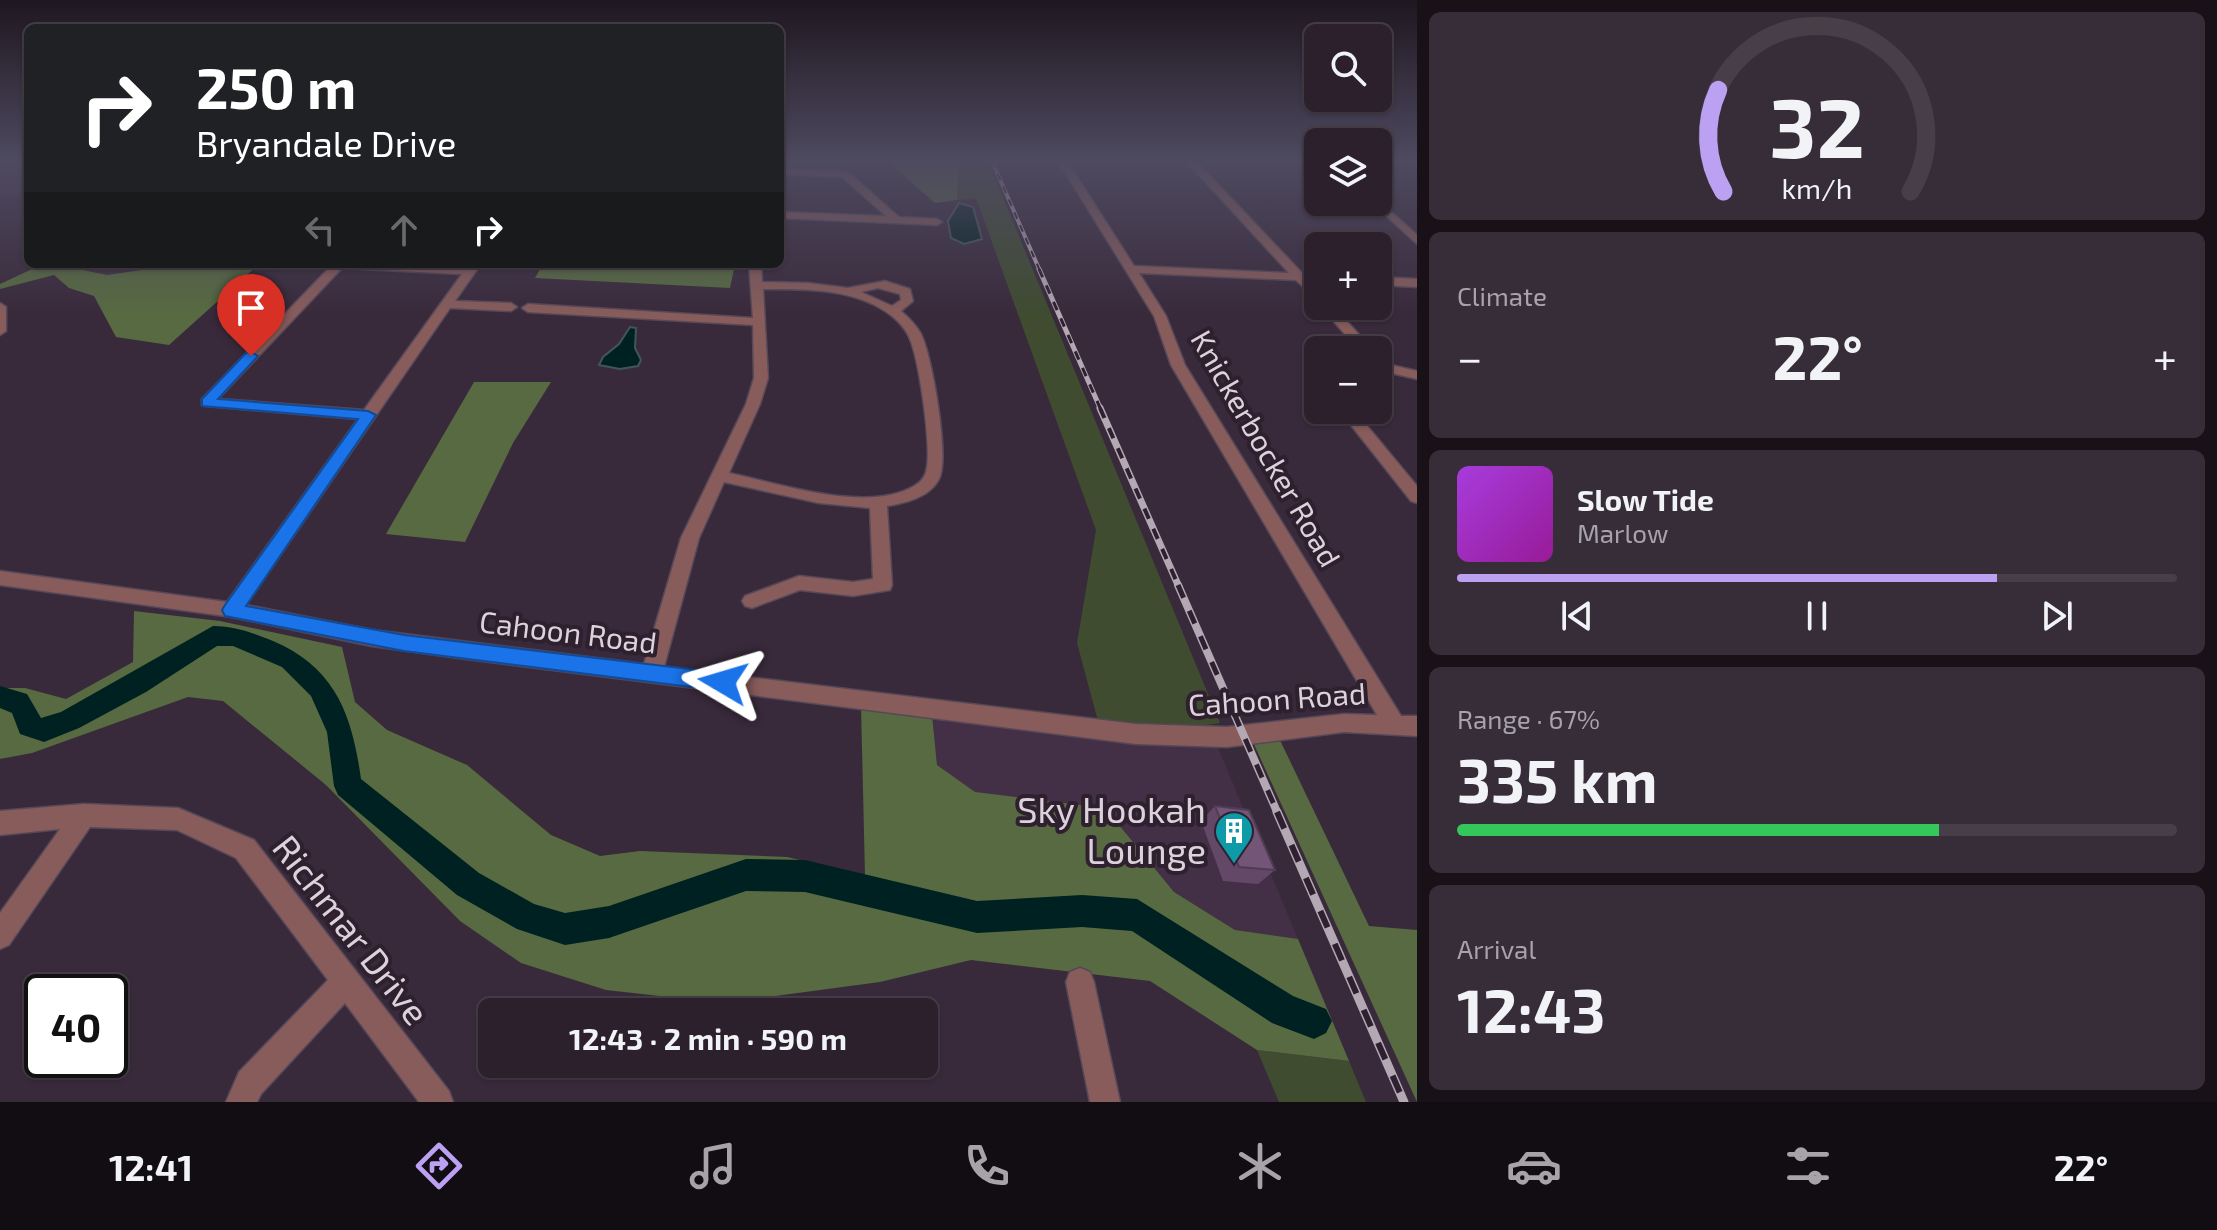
<!DOCTYPE html>
<meta charset="utf-8">
<style>
body{margin:0;font-family:"Exo 2",sans-serif;background:#372d38;color:#f1f3f6;height:100vh;display:flex;flex-direction:column;font-size:30px;white-space:nowrap}
*{box-sizing:border-box;margin:0}
p{font-size:26px;color:#a6a3a9}
.icon{flex:none;width:44px;height:44px;fill:none;stroke:currentColor;stroke-width:2;stroke-linecap:round;stroke-linejoin:round}
.map{position:relative;flex:1;overflow:hidden}
.drawer{display:flex;flex-direction:column;gap:12px;padding:12px;background:#181218;width:800px}
.drawer>*{flex:none}
.top-card{position:absolute;left:24px;top:24px;width:760px;height:244px;border-radius:12px;box-shadow:0 2px 6px #0004,0 0 0 2px #473e48;background:#202124;color:#fff;overflow:hidden}
.controls{position:absolute;left:1304px;top:24px;display:grid;gap:16px}
.controls a{display:grid;place-items:center;width:88px;height:88px;border-radius:12px;background:#2b202c;box-shadow:0 2px 6px #0004,0 0 0 2px #473e48;font-size:40px}
.speed{position:absolute;left:24px;top:974px;display:flex;gap:16px;font-size:40px;font-weight:700;text-align:center}
.speed>*{display:grid;place-content:center;width:104px;height:104px;border-radius:50%;background:#2b202c;box-shadow:0 2px 6px #0004,0 0 0 2px #473e48;line-height:1}
.speed .limit{border:4px solid #111;border-radius:12px;background:#fff;color:#111}
.pin{position:absolute;display:grid;place-items:center;width:68px;height:68px;color:#fff;margin:-82px -34px;border-radius:50% 50% 50% 0;rotate:-45deg;box-shadow:0 0 8px #0007}
.pin .icon{rotate:45deg}
.me{position:absolute;width:88px;margin:-44px;rotate:277deg;stroke-linejoin:round;filter:drop-shadow(0 0 6px #0008)}
.turn{display:flex;align-items:center;gap:28px;height:168px;padding:0 40px;font-size:36px}
.turn .icon{width:104px;height:104px;stroke-width:2.5}
.turn b{display:block;font-size:56px;line-height:68px}
.lanes{display:flex;align-items:center;height:76px;padding:0 40px;background:#0003;justify-content:center;gap:40px;direction:ltr}
.lanes .off{opacity:.35}
.big{font-size:60px;font-weight:700;line-height:1.1}
.drawer .card{flex:1;display:flex;flex-direction:column;justify-content:center;gap:12px;min-width:0;padding:0 28px;border-radius:12px;background:#372d38}
.drawer .dial{align-items:center;gap:0}
.dial svg{height:208px;overflow:visible;fill:none;stroke:#473e48;stroke-width:7;stroke-linecap:round;text-anchor:middle}
.dial text{fill:#f1f3f6;stroke:none}
.song{display:flex;align-items:center;gap:24px}
.cover{width:96px;height:96px;border-radius:12px;background:linear-gradient(135deg,hsl(280 70% 55%),hsl(300 70% 35%))}
.played{height:8px;border-radius:4px;background:linear-gradient(90deg,#bca0f2 75%,#473e48 75%)}
.keys{display:flex;justify-content:space-around;direction:ltr}
.heat{display:flex;justify-content:space-between;align-items:center;font-size:44px;direction:ltr}
.charge{height:12px;border-radius:6px;background:linear-gradient(90deg,#34c759 67%,#473e48 0)}
.trip{position:absolute;left:478px;top:998px;width:460px;height:80px;border-radius:12px;background:#2b202c;box-shadow:0 2px 6px #0004,0 0 0 2px #473e48;font-weight:700;line-height:80px;text-align:center}
.menu{display:flex;height:128px;justify-content:space-around;align-items:center;background:#110d12;color:#a6a3a9}
.menu .icon{width:56px;height:56px}
.menu .selected{color:#bca0f2}
.menu b{font-size:36px;color:#f1f3f6}
main{display:flex;flex:1;min-height:0}
.map>svg:first-child{display:block}
.built{fill:#443046}
.green{fill:#3f4c30}
.forest{fill:#576a41}
.water{fill:#002121;stroke:#425659;stroke-width:2}
.lines{fill:none;stroke-linecap:round;stroke-linejoin:round}
.river{fill:#002121;fill-rule:evenodd}
.minor-casing{stroke:#564858;stroke-width:3}
.minor{fill:#875c5b;fill-rule:evenodd}
.rail-far4-casing{stroke:#b3a8b3;stroke-width:4}
.rail-far3-casing{stroke:#b3a8b3;stroke-width:5}
.rail-far2-casing{stroke:#b3a8b3;stroke-width:7}
.rail-far1-casing{stroke:#b3a8b3;stroke-width:8}
.rail-casing{stroke:#b3a8b3;stroke-width:9}
.rail-far4{stroke:#2f2030;stroke-width:2;stroke-dasharray:7;stroke-linecap:butt}
.rail-far3{stroke:#2f2030;stroke-width:3;stroke-dasharray:9;stroke-linecap:butt}
.rail-far2{stroke:#2f2030;stroke-width:4;stroke-dasharray:11;stroke-linecap:butt}
.rail-far1{stroke:#2f2030;stroke-width:5;stroke-dasharray:14;stroke-linecap:butt}
.rail{stroke:#2f2030;stroke-width:6;stroke-dasharray:18;stroke-linecap:butt}
.wall{fill:#634967}
.shaded-wall{fill:#503c54}
.building{fill:#735578;stroke:#503c54;stroke-width:2}
.route{fill:#1a73e8;stroke:#114b97;stroke-width:2}
.labels{text-anchor:middle;stroke-width:8;stroke-linejoin:round;paint-order:stroke}
.street-label{font-size:30px;fill:#dcd2dc;stroke:#2f2030}
.near-poi-label{font-size:36px;fill:#dcd2dc;stroke:#2f2030;text-anchor:end}
.near-street-label{font-size:36px;fill:#dcd2dc;stroke:#2f2030}
</style>
<main>
<div class="map">
<svg width="1417" height="1102" viewBox="0 0 1417 1102">
<rect width="100%" height="100%" fill="#392a3b"/>
<g class="built">
<path d="M0 161H28V197L0 195Z"/>
<path d="M83 264H233L212 269 162 267 107 275 82 270Z"/>
<path d="M932 715 1216 743 1298 939 1235 930 1174 892 1105 808 975 793 937 765Z"/>
</g>
<g class="green">
<path d="M959 161H988L1220 723 1174 730 1099 725 1077 643 1096 530 976 198 957 200Z"/>
<path d="M1257 1050 1349 1061 1366 1102H1279Z"/>
</g>
<g class="forest">
<path d="M887 161H959L957 200 935 203Z"/>
<path d="M43 264H83V270L107 275 162 267 212 269 233 264H259L169 345 116 337 94 296 69 288 54 275 0 289V284Z"/>
<path d="M543 264H711L734 269 730 288 535 278Z"/>
<path d="M474 382H551L513 443 465 542 386 534Z"/>
<path d="M134 611 220 621 342 647 355 702 387 730 467 765 551 835 600 856 640 851 787 857 865 875 861 706 932 715 937 765 975 792 1105 808 1174 892 1235 930 1298 939 1349 1061 1257 1050 1150 981 971 960 880 982 722 1003 606 990 521 963 460 921 326 785 223 701 188 697 32 753 0 759V688H25L66 699 133 662Z"/>
<path d="M1278 736 1369 926 1417 930V1102L1252 740Z"/>
</g>
<g class="water">
<path d="M959 203 973 207 982 239 964 244 951 238 948 221Z"/>
<path d="M630 327 636 328 635 348 641 360 638 366 620 369 599 365 603 357 619 344Z"/>
</g>
<g class="lines">
<path class="river" d="M213 626C236 626 252 633 273 641 336 668 352 715 361 779L479 873 534 904 565 913 609 906 746 859 805 860 977 901 1082 895 1137 899 1293 996 1326 1009 1332 1021 1326 1033 1314 1039 1272 1023 1132 931 1082 927 977 933 805 892 746 891 609 938 565 945 517 929 457 895 338 795 334 786 327 732 311 696 282 667 233 646H217L146 692 79 728 44 742 20 734 12 713 0 708V686L27 694 41 718 61 712Z"/>
<defs>
<g id="minor">
<path d="M1058 161H1067L1134 266 1289 273 1186 161H1196L1303 274H1318V282L1310 281 1318 290V301L1296 280 1139 273 1166 316 1185 365 1401 716H1417V736L1344 732 1227 747 1136 744 459 658 372 646 232 617 0 585V571L227 602 358 419 207 406 202 405V399L333 264 467 267 469 264H481L455 301 511 303 517 307 511 311 450 308 246 605 372 630 644 664 681 538 746 404 754 378 753 325 528 312 522 308 528 304 753 318 749 264H761L762 282 808 283 848 288 885 281 910 289 913 301 901 311C909 318 916 325 921 334 932 355 950 459 939 479 930 497 906 503 887 506L892 585 890 590 853 596 800 590 752 608 745 606 742 601 745 596 799 576 853 582 873 579 870 508 819 503 724 482 699 538 664 667 1136 724 1227 727 1344 714 1377 715 1171 365 1154 316ZM342 268 462 274 364 410 218 399ZM878 288 900 294 901 300 892 306 861 292ZM763 289C806 289 856 288 892 316 898 321 904 327 908 335 919 355 931 444 927 467 926 475 922 482 914 486 867 514 778 483 729 473L760 404 768 378Z"/>
<path d="M780 168 848 172 899 217 937 219 942 222 937 225 780 218V212L886 216 842 177 780 174Z"/>
<path d="M1378 200 1417 235V244L1371 202H1378Z"/>
<path d="M1378 277 1417 279V287L1378 285Z"/>
<path d="M0 303 6 307V331L0 335Z"/>
<path d="M1320 306H1333L1373 350H1359Z"/>
<path d="M1378 362 1417 371V379L1378 370Z"/>
<path d="M1339 410H1354L1417 486V503L1411 501Z"/>
<path d="M84 804 178 808 254 840 449 1091 453 1102H419L345 1003 261 1094 257 1102H226L239 1072 328 980 236 858 177 830 90 827 9 945 0 949V913L60 829 0 835V811Z"/>
<path d="M1080 968 1090 972 1094 982 1120 1102H1090L1066 982 1070 972Z"/>
</g>
</defs>
<use href="#minor" class="minor-casing"/>
<use href="#minor" class="minor"/>
<defs>
<path id="rail-far4" d="M992 161 1040 271"/>
<path id="rail-far3" d="M1039 269 1101 410"/>
<path id="rail-far2" d="M1100 408 1179 587"/>
<path id="rail-far1" d="M1178 585 1278 814"/>
<path id="rail" d="M1277 812 1404 1102"/>
</defs>
<use href="#rail-far4" class="rail-far4-casing"/>
<use href="#rail-far3" class="rail-far3-casing"/>
<use href="#rail-far2" class="rail-far2-casing"/>
<use href="#rail-far1" class="rail-far1-casing"/>
<use href="#rail" class="rail-casing"/>
<use href="#rail-far4" class="rail-far4"/>
<use href="#rail-far3" class="rail-far3"/>
<use href="#rail-far2" class="rail-far2"/>
<use href="#rail-far1" class="rail-far1"/>
<use href="#rail" class="rail"/>
</g>
<g class="wall">
<path d="M0 161H25L16 165 0 164Z"/>
<path d="M1215 806 1275 870 1258 884 1223 881 1201 821Z"/>
</g>
<path class="shaded-wall" d="M14 161H25L16 165Z"/>
<path class="building" d="M1215 806 1249 810 1275 870 1239 867Z"/>
<linearGradient id="sky" x2="0" y2="1"><stop stop-color="#1f1720"/><stop offset="0.51" stop-color="#4e4a60"/><stop offset="1" stop-color="#4e4a60" stop-opacity="0"/></linearGradient>
<rect width="1417" height="315" fill="url(#sky)"/>
<path class="route" d="M251 352 258 356 218 399 368 411 376 415 246 606 404 635 723 673 730 676 733 682 730 688 723 691 404 651 225 616 222 610 225 605 358 419 202 406V399L246 353Z"/>
<defs>
<symbol id="building-pin" viewBox="-11 -11 22 30"><path d="M0 17L-7.5 6A9.5 9.5 0 1 1 7.5 6Z" fill="#0f9aa8" stroke="#2f2030"/><path d="M-4-6H4V6H1V3H-1V6H-4ZM-2.5-4.3h1.7v1.8h-1.7ZM.8-4.3h1.7v1.8H.8ZM-2.5-1h1.7V.8h-1.7ZM.8-1h1.7V.8H.8Z" fill="#fff"/></symbol>
</defs>
<g fill-rule="evenodd">
<use href="#building-pin" x="1212" y="809" width="44" height="60"/>
</g>
<g class="labels">
<g class="street-label">
<text transform="translate(1265 449) rotate(60)" y="10">Knickerbocker Road</text>
<text transform="translate(568 633) rotate(7)" y="10">Cahoon Road</text>
<text transform="translate(1277 700) rotate(-4)" y="10">Cahoon Road</text>
</g>
<g class="near-poi-label">
<text x="1206" y="823">Sky Hookah<tspan x="1206" dy="41">Lounge</tspan></text>
</g>
<g class="near-street-label">
<text transform="translate(351 930) rotate(52)" y="13">Richmar Drive</text>
</g>
</g>
</svg>
<div class="controls">
<a><svg class="icon" aria-label="search" viewBox="0 0 24 24"><circle cx="10" cy="10" r="6"/><path d="M15 15l6 6"/></svg></a>
<a><svg class="icon" aria-label="layers" viewBox="0 0 24 24"><path d="M12 4l9 5-9 5-9-5zM3 14l9 5 9-5"/></svg></a>
<a>+</a>
<a>−</a>
</div>
<div class="speed"><div class="limit">40</div></div>
<div class="pin" style="left:251px;top:356px;background:#d93025"><svg class="icon" aria-label="arrive" viewBox="0 0 24 24"><path d="M6 21V4h12l-3 4 3 4H6"/></svg></div>
<svg class="me" style="left:723px;top:682px" viewBox="-20 -20 40 40"><path d="M0-17L14 15 0 8-14 15z" fill="#1a73e8" stroke="#fff" stroke-width="4"/></svg>
<div class="trip">12:43 · 2 min · 590 m</div>
<div class="top-card">
<div class="turn"><svg class="icon" aria-label="right" viewBox="0 0 24 24"><path d="M7 20v-9h11M14 6l5 5-5 5"/></svg><div><b>250 m</b>Bryandale Drive</div></div>
<div class="lanes"><svg class="icon off" aria-label="left" viewBox="0 0 24 24"><path d="M17 20v-9H6M10 6l-5 5 5 5"/></svg><svg class="icon off" aria-label="ahead" viewBox="0 0 24 24"><path d="M12 20V5M6 11l6-6 6 6"/></svg><svg class="icon" aria-label="right" viewBox="0 0 24 24"><path d="M7 20v-9h11M14 6l5 5-5 5"/></svg></div>
</div>
</div>
<section class="drawer">
<div class="card dial"><svg viewBox="0 0 100 80">
<path d="M14 69A42 42 0 1 1 86 69"/>
<path d="M14 69A42 42 0 0 1 12 30" stroke="#bca0f2"/>
<text x="50" y="56" font-size="32" font-weight="700">32</text>
<text x="50" y="72" font-size="11">km/h</text>
</svg></div>
<div class="card"><p>Climate</p>
<div class="heat"><a>−</a><b class="big">22°</b><a>+</a></div>
</div>
<div class="card">
<div class="song"><i class="cover"></i><div><b>Slow Tide</b><p>Marlow</p></div></div>
<div class="played"></div>
<div class="keys"><svg class="icon" aria-label="previous" viewBox="0 0 24 24"><path d="M18 5L8 12l10 7zM5 5v14"/></svg><svg class="icon" aria-label="pause" viewBox="0 0 24 24"><path d="M8 5v14M16 5v14"/></svg><svg class="icon" aria-label="next" viewBox="0 0 24 24"><path d="M6 5l10 7-10 7zM19 5v14"/></svg></div>
</div>
<div class="card"><p>Range · 67%</p><b class="big">335 km</b><div class="charge"></div></div>
<div class="card"><p>Arrival</p><b class="big">12:43</b></div>
</section>
</main>
<nav class="menu">
<b>12:41</b>
<svg class="icon selected" aria-label="directions" viewBox="0 0 24 24"><path d="M12 3l9 9-9 9-9-9zM9 14v-3h6M13 9l2 2-2 2"/></svg>
<svg class="icon" aria-label="music" viewBox="0 0 24 24"><path d="M9 18V5l10-2v13"/><circle cx="6" cy="18" r="3"/><circle cx="16" cy="16" r="3"/></svg>
<svg class="icon" aria-label="phone" viewBox="0 0 24 24"><path d="M5 4h4l2 5-3 2q2 4 5 5l2-3 5 2v4C11 20 4 13 5 4z"/></svg>
<svg class="icon" aria-label="climate" viewBox="0 0 24 24"><path d="M12 3v18M4 7l16 10M4 17L20 7"/></svg>
<svg class="icon" aria-label="car" viewBox="0 0 24 24"><path d="M5 17H2v-5l4-1 3-4h7l3 4 3 1v5h-3M9 17h6M6 11h13"/><circle cx="7" cy="17" r="2"/><circle cx="17" cy="17" r="2"/></svg>
<svg class="icon" aria-label="filters" viewBox="0 0 24 24"><path d="M4 7h16M4 17h16"/><circle cx="9" cy="7" r="2"/><circle cx="15" cy="17" r="2"/></svg>
<b>22°</b>
</nav>
